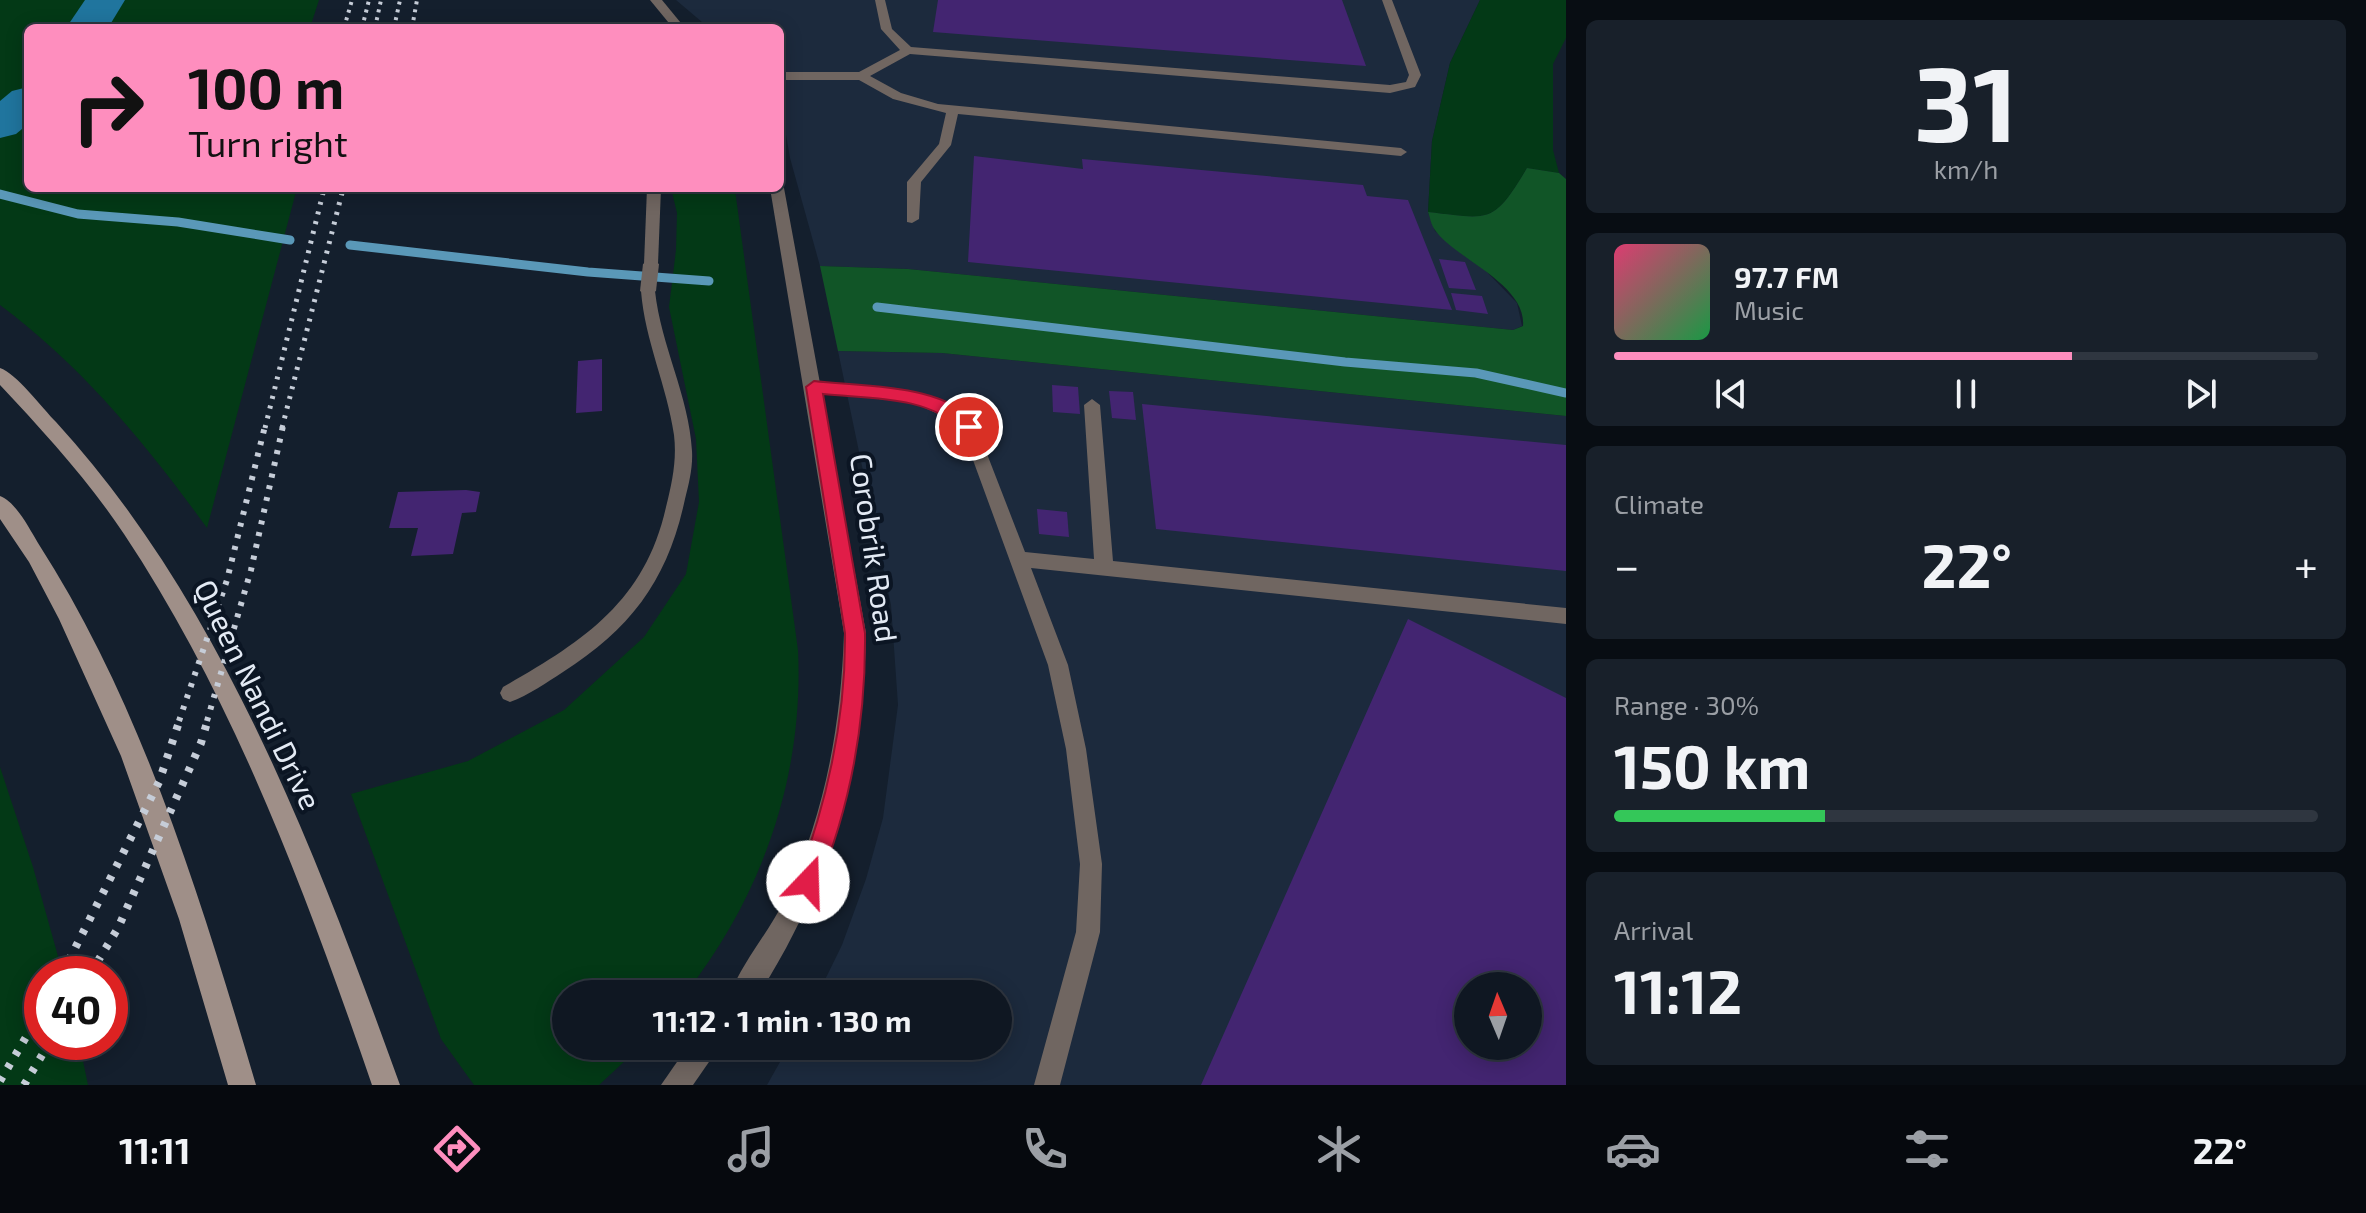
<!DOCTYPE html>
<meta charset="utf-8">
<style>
body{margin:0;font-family:"Exo 2",sans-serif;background:#18202a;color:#f1f3f6;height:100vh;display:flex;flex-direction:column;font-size:30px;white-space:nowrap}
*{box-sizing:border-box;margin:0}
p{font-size:26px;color:#9b9fa5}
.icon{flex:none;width:44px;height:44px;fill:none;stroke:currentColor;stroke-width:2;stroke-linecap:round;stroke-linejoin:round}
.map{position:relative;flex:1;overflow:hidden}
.side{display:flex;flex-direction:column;gap:20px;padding:20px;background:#080d13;width:800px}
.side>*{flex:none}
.banner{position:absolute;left:24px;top:24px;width:760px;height:168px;border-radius:12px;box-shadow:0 4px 20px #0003,0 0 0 2px #2f3640;background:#fe8ebe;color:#111;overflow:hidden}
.needle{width:52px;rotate:358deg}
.fabs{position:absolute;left:1454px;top:972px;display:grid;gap:16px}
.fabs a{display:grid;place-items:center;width:88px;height:88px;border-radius:50%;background:#0f1722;box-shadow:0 4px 20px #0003,0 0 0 2px #2f3640;font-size:40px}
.speed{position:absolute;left:24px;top:956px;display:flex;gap:16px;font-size:40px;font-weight:700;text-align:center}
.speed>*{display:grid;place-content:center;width:104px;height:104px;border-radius:50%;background:#0f1722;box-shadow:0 4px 20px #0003,0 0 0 2px #2f3640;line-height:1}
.speed .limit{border:12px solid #d22;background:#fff;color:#111}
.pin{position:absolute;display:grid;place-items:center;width:68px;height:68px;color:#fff;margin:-34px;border:4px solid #fff;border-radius:50%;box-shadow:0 2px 8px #0007}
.me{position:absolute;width:88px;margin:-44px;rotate:21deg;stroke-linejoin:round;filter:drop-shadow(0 0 6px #0008)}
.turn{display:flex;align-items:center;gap:28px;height:168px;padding:0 32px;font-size:36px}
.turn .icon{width:104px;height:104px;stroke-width:2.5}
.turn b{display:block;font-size:56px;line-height:68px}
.big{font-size:60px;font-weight:700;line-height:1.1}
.side .widget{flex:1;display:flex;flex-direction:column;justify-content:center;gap:12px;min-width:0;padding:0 28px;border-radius:12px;background:#18202a}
.side .dial{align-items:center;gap:0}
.dial b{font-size:104px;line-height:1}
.song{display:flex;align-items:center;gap:24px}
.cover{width:96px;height:96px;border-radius:12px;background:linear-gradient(135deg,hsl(340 70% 55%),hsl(140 70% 35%))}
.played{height:8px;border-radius:4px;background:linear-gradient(90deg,#fe8ebe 65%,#2f3640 65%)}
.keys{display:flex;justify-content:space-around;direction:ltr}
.heat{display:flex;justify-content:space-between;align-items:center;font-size:44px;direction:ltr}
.charge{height:12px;border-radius:6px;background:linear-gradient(90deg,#34c759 30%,#2f3640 0)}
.trip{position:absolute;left:552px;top:980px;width:460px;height:80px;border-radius:40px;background:#0f1722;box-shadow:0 4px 20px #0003,0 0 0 2px #2f3640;font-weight:700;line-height:80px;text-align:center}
.tabs{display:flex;height:128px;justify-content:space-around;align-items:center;background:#06090e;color:#9b9fa5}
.tabs .icon{width:56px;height:56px}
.tabs .on{color:#fe8ebe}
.tabs b{font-size:36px;color:#f1f3f6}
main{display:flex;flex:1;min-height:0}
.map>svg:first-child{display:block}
.built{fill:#1c2a3d;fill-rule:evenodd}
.green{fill:#033916}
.forest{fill:#115527}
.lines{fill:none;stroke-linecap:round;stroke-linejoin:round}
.stream{stroke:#5a98b8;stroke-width:9}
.river{fill:#20759e;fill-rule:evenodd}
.building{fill:#432571;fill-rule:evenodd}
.service{fill:#706661;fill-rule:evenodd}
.minor{fill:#706661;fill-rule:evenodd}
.tertiary{fill:#706661;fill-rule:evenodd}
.secondary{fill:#9f8f88;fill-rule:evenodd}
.rail-far3{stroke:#c6cdd8;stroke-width:4;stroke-dasharray:3 5;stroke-linecap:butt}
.rail-far2{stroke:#c6cdd8;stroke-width:5;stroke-dasharray:3 7;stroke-linecap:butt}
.rail-far1{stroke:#c6cdd8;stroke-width:6;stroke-dasharray:4 8;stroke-linecap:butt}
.rail{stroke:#c6cdd8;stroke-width:8;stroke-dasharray:5 10;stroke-linecap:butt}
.route{fill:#e11d48;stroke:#92132f;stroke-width:2}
.labels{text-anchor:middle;stroke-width:8;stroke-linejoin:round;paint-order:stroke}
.street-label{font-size:30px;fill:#e3eaf4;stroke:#0b1523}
</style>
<main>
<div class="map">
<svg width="1566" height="1085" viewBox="0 0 1566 1085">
<rect width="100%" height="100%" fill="#141f2d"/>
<g class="built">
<path d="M676 0H1480L1450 63 1432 141 1428 212 1435 231 1485 270 1517 303 1522 326 1513 330 908 269 820 266 790 158 780 100V28H709Z"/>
<path d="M838 351 942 353 1566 416V1085H767L789 1046H998V994H818L842 945 866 879 883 818 898 705 891 605ZM1468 986H1528V1046H1468Z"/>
</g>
<g class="green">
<path d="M0 0H319L310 28H28V188H297L207 528C147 445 82 366 0 305Z"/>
<path d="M1480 0H1566V38L1553 64V150L1559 173 1527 168C1493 225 1490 219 1428 212L1432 141 1450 63Z"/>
<path d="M671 188 735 190 798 650C804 775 763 895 685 994H566V1046H641L599 1085H474L441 1039 351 794 468 761 564 710 644 637 686 574 699 502 696 439 669 307 676 250 677 213Z"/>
<path d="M0 767 33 867 63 974H42V1042H79L88 1085H0Z"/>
</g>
<path class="forest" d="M1527 168 1559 173 1566 179V416L942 353 838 351 820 266 908 269 1513 330 1523 326C1527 284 1454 258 1435 230 1431 225 1430 217 1428 212 1490 219 1493 225 1527 168Z"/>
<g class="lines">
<g class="stream">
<path d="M0 194 78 214 178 222 290 240"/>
<path d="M350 245 588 272 709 281"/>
<path d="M877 307 1345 362 1476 373 1566 393"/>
</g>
<g class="river">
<path d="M85 0H125L108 28H66Z"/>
<path d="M28 87V124L16 134 0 138V101L12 91Z"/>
</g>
</g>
<g class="building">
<path d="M938 0H1342L1366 66 933 32Z"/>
<path d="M974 156 1083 169 1082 159 1363 185 1367 196 1408 200 1452 310 968 262Z"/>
<path d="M1439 259 1465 262 1476 290 1449 288Z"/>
<path d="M1451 293 1482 296 1488 314 1456 310Z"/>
<path d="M602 359V411L576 413 578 361Z"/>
<path d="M1052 385 1078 387 1080 414 1053 412Z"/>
<path d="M1109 391 1133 392 1136 420 1112 418Z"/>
<path d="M1142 404 1566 445V571L1156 529Z"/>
<path d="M466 490 480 492 476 512 462 513 453 554 411 556 418 528H389L398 492Z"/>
<path d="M1037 509 1067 512 1069 537 1039 534Z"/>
<path d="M1408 619 1566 698V1085H1201ZM1468 986H1528V1046H1468Z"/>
</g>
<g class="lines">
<g class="service">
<path d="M875 0H885L892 29 911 47 1390 85 1406 82 1409 75 1382 0H1392L1421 75 1415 87 1390 93 910 54 870 76 901 93 938 104 1401 148 1407 152 1401 156 958 114 951 145 921 182 919 219 912 223 907 222V182L939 144 946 113 893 99 859 80H780V72H859L900 50 881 29Z"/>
<path d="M647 188H661L658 264 651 269 644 264Z"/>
<path d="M648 286 655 291C661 346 689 396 692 451 693 467 689 484 685 499 668 579 632 628 563 672 546 683 529 695 510 702L503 699 500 693 503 687C582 642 645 602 666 507 672 483 677 460 674 435 667 386 645 341 641 291Z"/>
<path d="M814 381 876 386 916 392 941 400 975 423 1025 552 1094 559 1084 405 1092 399 1100 405 1113 561 1566 608V624L1031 568 1068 665 1086 749 1102 864 1100 932 1060 1085H1034L1076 932 1080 864 1066 749 1048 665 962 430 947 418 914 403 808 391 806 387Z"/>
</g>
<path class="minor" d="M651 259 659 264 656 291 648 296 640 291 643 264Z"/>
<g class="tertiary">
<path d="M650 0H662L685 28H673Z"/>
<path d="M780 184 784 188 866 633C864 764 830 883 759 994H730C743 961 769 932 785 899 825 814 841 726 844 633L770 188H780Z"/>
<path d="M688 1046H720L693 1085H661Z"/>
</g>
<g class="secondary">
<path d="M0 368C16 373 43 409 56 422 223 604 317 856 400 1085H372C307 896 235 701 124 534 88 480 44 432 0 385Z"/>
<path d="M0 496C16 502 29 528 38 543 143 706 201 900 256 1085H228L179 919 121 756 59 619 29 562 0 519Z"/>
</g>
<g class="rail-far3">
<path d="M344 28 352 0"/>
<path d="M362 28 369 0"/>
<path d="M375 28 381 0"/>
<path d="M394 28 400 0"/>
<path d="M412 28 417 0"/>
<path d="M323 191 324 188"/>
<path d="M342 191 343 188"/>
</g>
<g class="rail-far2">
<path d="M265 428 324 189"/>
<path d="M282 428 343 189"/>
</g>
<g class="rail-far1">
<path d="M179 721 227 580 265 426"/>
<path d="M207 721 251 570 283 426"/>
</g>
<g class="rail">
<path d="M62 974 159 782 180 719"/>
<path d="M90 974 118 928 201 743 208 719"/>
<path d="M0 1081 42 1010"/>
<path d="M24 1085 50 1042"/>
</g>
</g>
<path class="route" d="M814 381C861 387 950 383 978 427L975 431H964C927 395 871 399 823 394L865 633C866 720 850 809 816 890L808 894 800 890 797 882C827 802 846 719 845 633L806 387Z"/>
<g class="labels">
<g class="street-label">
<text transform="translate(873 548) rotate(82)" y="10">Corobrik Road</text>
<text transform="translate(257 695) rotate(64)" y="10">Queen Nandi Drive</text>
</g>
</g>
</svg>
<div class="fabs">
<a><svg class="needle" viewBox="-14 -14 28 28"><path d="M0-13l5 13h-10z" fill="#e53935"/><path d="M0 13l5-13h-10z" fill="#9b9fa5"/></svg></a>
</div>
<div class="speed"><div class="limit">40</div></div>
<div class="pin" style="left:969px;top:427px;background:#d93025"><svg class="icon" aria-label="arrive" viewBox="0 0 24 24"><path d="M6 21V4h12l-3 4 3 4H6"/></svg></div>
<svg class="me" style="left:808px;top:882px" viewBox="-20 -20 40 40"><circle r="19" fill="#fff"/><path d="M0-13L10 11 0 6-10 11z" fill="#e11d48"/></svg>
<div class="trip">11:12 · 1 min · 130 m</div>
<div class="banner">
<div class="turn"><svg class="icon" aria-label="right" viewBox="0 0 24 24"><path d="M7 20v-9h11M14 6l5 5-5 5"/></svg><div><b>100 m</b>Turn right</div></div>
</div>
</div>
<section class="side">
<div class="widget dial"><b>31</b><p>km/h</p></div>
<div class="widget">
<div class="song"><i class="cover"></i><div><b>97.7 FM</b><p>Music</p></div></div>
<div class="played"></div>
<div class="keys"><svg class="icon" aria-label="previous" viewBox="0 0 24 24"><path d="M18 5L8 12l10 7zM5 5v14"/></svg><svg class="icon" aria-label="pause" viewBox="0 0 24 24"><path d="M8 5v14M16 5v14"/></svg><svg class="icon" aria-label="next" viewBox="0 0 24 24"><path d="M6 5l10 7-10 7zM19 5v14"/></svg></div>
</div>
<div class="widget"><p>Climate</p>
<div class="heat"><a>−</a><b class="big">22°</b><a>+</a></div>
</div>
<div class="widget"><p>Range · 30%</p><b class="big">150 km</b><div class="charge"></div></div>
<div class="widget"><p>Arrival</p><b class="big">11:12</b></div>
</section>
</main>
<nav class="tabs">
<b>11:11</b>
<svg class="icon on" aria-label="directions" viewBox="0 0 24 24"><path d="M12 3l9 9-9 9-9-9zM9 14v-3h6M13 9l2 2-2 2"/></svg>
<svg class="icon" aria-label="music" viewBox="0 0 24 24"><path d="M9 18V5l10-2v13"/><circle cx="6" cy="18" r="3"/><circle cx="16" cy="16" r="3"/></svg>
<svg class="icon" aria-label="phone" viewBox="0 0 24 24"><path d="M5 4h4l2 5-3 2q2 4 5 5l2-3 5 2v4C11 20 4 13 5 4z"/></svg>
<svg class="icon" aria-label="climate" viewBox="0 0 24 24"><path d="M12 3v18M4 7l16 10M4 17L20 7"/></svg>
<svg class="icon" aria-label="car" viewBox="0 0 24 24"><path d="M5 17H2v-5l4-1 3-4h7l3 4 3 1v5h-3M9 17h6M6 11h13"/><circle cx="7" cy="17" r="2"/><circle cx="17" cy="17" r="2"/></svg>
<svg class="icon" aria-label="filters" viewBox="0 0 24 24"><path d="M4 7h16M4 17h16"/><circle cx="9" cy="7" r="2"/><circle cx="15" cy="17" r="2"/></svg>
<b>22°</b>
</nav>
